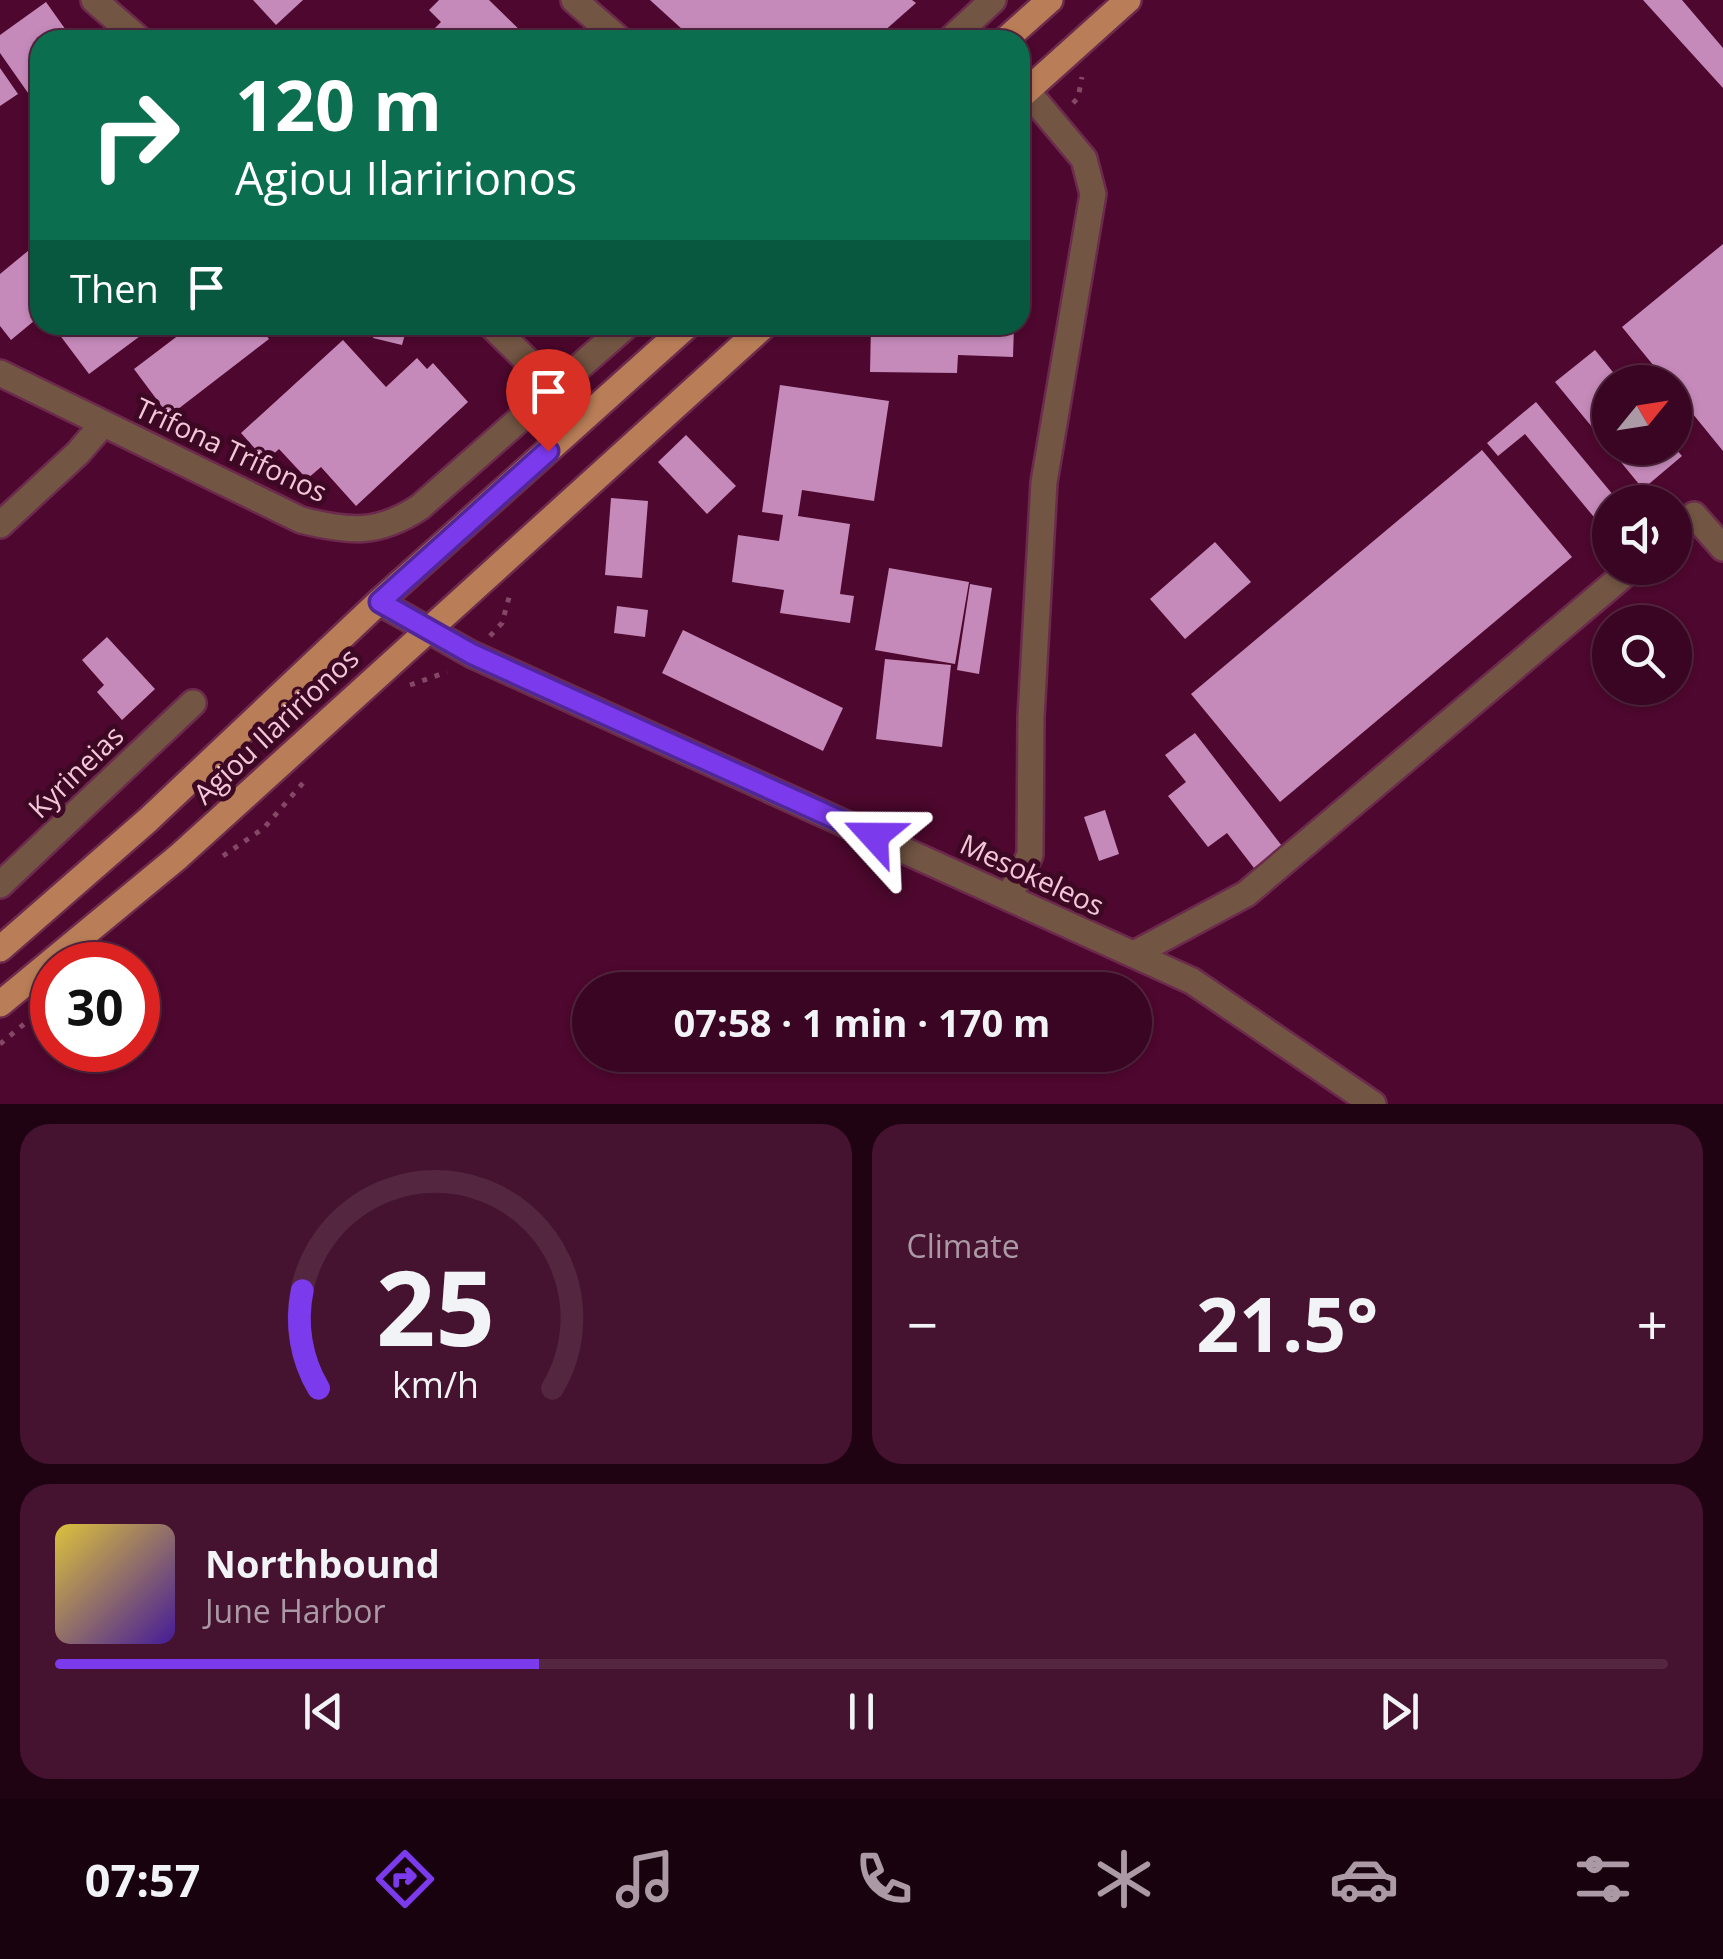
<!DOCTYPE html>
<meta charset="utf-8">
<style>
body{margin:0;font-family:"Open Sans",sans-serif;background:#45132f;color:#f1f3f6;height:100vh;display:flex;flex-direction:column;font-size:38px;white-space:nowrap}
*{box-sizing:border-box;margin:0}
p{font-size:32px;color:#ab99a5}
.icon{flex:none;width:55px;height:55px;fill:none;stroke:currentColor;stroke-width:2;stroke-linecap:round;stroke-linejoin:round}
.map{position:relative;height:1104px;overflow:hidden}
.drawer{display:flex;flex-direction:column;gap:20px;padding:20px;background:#200313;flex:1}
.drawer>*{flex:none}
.guide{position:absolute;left:30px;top:30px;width:1000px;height:305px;border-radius:30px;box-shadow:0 2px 8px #0004,0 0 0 2px #542640;background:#0b6e4f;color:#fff;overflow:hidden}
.needle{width:65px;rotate:60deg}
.tools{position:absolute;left:1592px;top:365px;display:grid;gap:20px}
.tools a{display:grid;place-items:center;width:100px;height:100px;border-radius:50%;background:#3a0522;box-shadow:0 2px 8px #0004,0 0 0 2px #542640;font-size:50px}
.speed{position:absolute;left:30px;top:942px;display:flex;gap:20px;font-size:50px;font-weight:700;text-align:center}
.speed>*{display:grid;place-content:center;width:130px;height:130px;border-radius:50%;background:#3a0522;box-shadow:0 2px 8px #0004,0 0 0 2px #542640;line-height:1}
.speed .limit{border:15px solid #d22;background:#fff;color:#111}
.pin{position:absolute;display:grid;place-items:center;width:85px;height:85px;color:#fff;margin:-102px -42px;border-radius:50% 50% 50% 0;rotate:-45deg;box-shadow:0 0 10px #0007}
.pin .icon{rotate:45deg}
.me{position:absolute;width:110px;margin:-55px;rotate:294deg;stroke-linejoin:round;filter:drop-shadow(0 0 8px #0008)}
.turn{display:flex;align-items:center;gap:35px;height:210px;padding:0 40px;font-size:45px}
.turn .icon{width:130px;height:130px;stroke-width:2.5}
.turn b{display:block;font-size:70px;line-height:85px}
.then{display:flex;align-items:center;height:95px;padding:0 40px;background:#0003;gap:20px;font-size:38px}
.big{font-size:75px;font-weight:700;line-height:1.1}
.drawer .tile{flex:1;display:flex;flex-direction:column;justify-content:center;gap:15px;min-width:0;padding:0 35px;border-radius:30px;background:#45132f}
.drawer .dial{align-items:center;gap:0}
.dial svg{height:260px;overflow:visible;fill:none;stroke:#542640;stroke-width:7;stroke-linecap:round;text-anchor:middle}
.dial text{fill:#f1f3f6;stroke:none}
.song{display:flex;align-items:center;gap:30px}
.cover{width:120px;height:120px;border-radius:15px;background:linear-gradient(135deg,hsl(50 70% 55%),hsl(260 70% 35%))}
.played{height:10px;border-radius:5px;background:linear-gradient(90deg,#7c3aed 30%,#542640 30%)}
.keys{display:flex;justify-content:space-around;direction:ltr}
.heat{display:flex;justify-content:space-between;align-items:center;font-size:55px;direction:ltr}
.drawer .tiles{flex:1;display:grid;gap:20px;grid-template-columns:1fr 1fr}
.tile:last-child{grid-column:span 2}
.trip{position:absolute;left:572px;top:972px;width:580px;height:100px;border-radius:50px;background:#3a0522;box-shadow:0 2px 8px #0004,0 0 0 2px #542640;font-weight:700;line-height:100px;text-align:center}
.tab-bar{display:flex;height:160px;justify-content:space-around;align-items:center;background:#17020e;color:#ab99a5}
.tab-bar .icon{width:70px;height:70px}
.tab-bar .on{color:#7c3aed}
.tab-bar b{font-size:45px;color:#f1f3f6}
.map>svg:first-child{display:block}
.building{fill:#c58aba}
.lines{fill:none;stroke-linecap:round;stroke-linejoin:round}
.minor-casing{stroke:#6c2a4d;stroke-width:30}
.major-casing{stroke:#6c2a4d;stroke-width:30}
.path{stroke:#854766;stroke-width:5;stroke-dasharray:5 8;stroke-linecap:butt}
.minor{stroke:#725543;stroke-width:25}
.major{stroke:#b97e57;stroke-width:25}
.route-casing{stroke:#51269a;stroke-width:25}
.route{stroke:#7c3aed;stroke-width:18}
.labels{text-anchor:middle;stroke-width:10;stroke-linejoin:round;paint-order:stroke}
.street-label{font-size:28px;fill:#f3c7d8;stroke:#3d0824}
</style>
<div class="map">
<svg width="1723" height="1104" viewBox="0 0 1723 1104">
<rect width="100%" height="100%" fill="#4e072e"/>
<g class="building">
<path d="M253 0H303L276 25Z"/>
<path d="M439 0H489L530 40H423L441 22 429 10Z"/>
<path d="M650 0H912L916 3 874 40H694Z"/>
<path d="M1643 0H1682L1723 48V88Z"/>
<path d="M46 2 73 40H40V110L0 53V35Z"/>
<path d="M0 68 18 94 0 106Z"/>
<path d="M40 241V316L11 340 0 326V274Z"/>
<path d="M1723 244V451L1675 392V382H1667L1622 327Z"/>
<path d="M62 325H155L89 374 56 330Z"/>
<path d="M192 325H258L269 339 169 416 134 369Z"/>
<path d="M377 325 406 331 402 345 373 338Z"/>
<path d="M871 325H1014L1013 357 958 355 957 373 870 372Z"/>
<path d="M343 340 386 387 417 358 427 369 433 363 468 402 356 506 321 467 307 479 279 449 266 461 241 433Z"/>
<path d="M1595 350 1621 382H1610V448H1675L1682 456 1643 489 1555 382Z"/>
<path d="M780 385 889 401 874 501 802 490 798 516 850 524 840 594 854 596 850 623 780 613 784 590 732 582 738 535 779 541 783 515 762 512Z"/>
<path d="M1536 402 1619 502H1610V522L1603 528 1525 434 1498 456 1487 443Z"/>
<path d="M686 435 736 486 707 514 658 462Z"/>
<path d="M1482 450 1572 557 1280 802 1191 694Z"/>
<path d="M611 498 648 501 642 578 605 575Z"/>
<path d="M1215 542 1251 582 1185 639 1150 599Z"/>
<path d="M889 568 969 582 955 664 875 650Z"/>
<path d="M970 584 992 588 979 674 957 670Z"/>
<path d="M617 606 648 610 645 637 614 633Z"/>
<path d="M683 630 843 708 823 751 662 673Z"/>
<path d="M107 637 155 689 122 720 97 692 104 685 82 660Z"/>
<path d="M885 659 951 665 942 747 876 739Z"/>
<path d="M1195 733 1282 846 1254 868 1227 833 1208 847 1168 796 1186 782 1165 755Z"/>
<path d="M1105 810 1119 854 1099 861 1084 817Z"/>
</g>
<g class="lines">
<defs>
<g id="minor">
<path d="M94 0 140 40"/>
<path d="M574 0 620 40"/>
<path d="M950 40 993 0"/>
<path d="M491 325 554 387"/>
<path d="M0 373 301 520C349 532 378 535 420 507L627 325"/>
<path d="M0 525 78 453 103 424"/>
<path d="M1675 531 1694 515 1723 548"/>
<path d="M379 602 471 654 1192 981 1373 1104"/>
<path d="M0 885 193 703"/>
<path d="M1009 897 1030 855 1031 717 1044 482 1093 194 1084 159 1027 91"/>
<path d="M1134 954 1246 894 1632 568"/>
</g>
<g id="major">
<path d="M1005 40 1050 0"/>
<path d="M1020 97 1128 0"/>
<path d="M0 949 148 820 379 602 688 325"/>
<path d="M0 1004 178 857 765 325"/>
</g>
</defs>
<use href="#minor" class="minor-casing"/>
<use href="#major" class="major-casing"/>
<g class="path">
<path d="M1073 103 1078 98 1082 77"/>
<path d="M490 636 502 623 510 594"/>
<path d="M410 685 447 672"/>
<path d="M223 856 264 828 303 783"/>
<path d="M95 965 116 947"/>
<path d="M0 1044 52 1001"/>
</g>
<use href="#minor" class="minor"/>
<use href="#major" class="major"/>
</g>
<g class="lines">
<defs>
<path id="route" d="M548 451 380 602 472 654 874 836"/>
</defs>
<use href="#route" class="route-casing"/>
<use href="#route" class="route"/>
</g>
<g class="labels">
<g class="street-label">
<text transform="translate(231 450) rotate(25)" y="10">Trifona Trifonos</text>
<text transform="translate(276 726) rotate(-43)" y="10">Agiou Ilaririonos</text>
<text transform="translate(76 772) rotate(-44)" y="10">Kyrineias</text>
<text transform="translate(1032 875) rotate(25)" y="10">Mesokeleos</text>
</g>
</g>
</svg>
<div class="tools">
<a><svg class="needle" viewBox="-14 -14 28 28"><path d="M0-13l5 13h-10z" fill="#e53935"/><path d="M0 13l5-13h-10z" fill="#ab99a5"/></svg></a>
<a><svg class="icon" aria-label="sound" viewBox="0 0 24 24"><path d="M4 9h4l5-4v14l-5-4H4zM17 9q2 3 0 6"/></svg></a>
<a><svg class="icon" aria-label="search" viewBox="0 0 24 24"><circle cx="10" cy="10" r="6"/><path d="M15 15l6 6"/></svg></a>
</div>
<div class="speed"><div class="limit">30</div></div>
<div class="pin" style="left:548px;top:451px;background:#d93025"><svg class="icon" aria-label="arrive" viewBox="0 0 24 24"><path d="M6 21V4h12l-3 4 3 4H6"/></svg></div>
<svg class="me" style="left:874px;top:836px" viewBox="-20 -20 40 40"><path d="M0-17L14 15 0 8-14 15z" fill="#7c3aed" stroke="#fff" stroke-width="4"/></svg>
<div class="trip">07:58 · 1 min · 170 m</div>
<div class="guide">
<div class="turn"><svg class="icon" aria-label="right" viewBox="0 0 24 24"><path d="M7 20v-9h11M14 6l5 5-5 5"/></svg><div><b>120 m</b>Agiou Ilaririonos</div></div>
<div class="then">Then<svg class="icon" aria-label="arrive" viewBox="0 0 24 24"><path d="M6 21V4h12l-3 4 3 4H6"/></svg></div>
</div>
</div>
<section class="drawer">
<div class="tiles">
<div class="tile dial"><svg viewBox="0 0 100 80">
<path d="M14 69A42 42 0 1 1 86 69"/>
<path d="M14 69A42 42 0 0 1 9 39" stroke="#7c3aed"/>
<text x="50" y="56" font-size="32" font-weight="700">25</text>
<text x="50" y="72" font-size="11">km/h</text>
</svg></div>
<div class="tile"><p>Climate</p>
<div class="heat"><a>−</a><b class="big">21.5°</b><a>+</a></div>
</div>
<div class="tile">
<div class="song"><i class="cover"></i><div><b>Northbound</b><p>June Harbor</p></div></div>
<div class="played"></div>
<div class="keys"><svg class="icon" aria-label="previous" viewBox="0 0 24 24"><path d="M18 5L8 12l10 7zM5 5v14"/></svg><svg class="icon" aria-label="pause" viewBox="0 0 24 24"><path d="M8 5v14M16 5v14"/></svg><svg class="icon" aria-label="next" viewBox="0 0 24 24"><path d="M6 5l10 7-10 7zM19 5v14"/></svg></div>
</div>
</div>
</section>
<nav class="tab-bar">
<b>07:57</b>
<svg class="icon on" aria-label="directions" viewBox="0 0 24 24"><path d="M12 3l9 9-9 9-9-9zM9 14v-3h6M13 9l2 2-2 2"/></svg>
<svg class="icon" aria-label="music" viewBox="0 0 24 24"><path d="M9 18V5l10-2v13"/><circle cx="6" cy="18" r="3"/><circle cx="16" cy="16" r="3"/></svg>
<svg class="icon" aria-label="phone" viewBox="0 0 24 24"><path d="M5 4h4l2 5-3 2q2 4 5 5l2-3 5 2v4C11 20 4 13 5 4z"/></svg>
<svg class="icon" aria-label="climate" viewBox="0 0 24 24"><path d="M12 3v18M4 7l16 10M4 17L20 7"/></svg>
<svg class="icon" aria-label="car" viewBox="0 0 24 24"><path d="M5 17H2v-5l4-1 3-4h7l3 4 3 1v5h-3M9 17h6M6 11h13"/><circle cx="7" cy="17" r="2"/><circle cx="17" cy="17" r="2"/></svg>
<svg class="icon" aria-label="filters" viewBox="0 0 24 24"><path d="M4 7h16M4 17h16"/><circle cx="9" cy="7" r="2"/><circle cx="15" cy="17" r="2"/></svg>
</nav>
